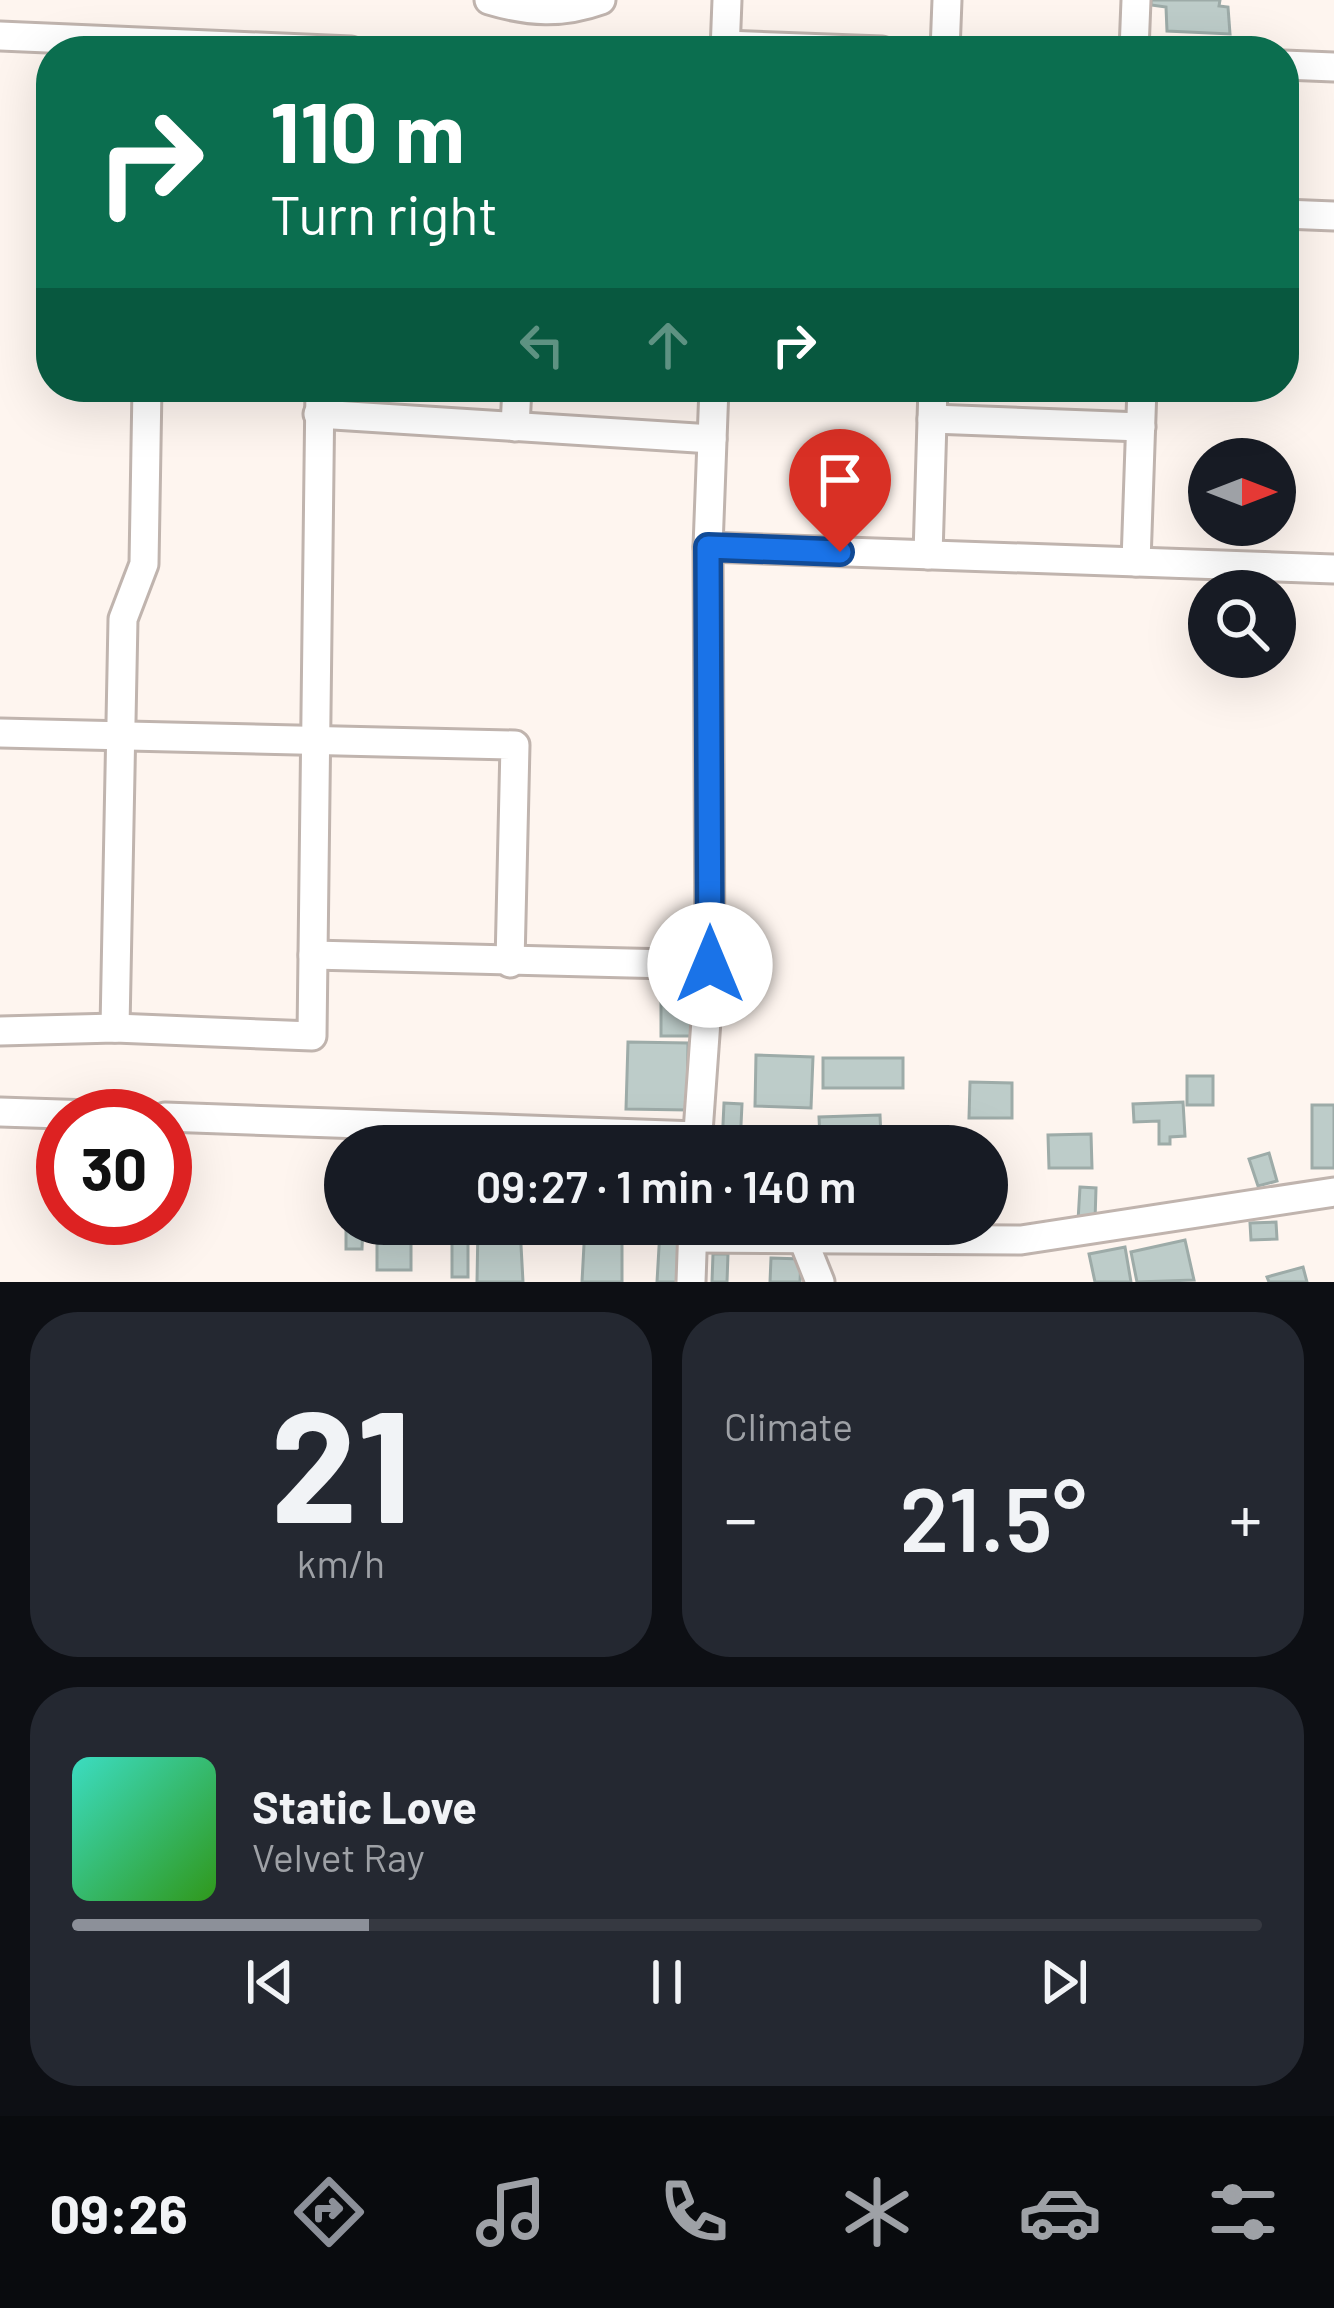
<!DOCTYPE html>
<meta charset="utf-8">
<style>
body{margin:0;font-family:Barlow,sans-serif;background:#242831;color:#f1f3f6;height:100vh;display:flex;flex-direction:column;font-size:45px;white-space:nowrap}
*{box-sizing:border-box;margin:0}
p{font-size:39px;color:#9ea1a6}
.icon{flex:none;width:66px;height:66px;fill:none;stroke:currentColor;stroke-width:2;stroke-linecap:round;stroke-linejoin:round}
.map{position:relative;height:1282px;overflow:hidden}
.sheet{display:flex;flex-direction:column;gap:30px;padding:30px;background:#0d0f14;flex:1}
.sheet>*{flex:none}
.banner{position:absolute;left:36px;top:36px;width:1263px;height:366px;border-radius:48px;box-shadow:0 12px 48px #0002;background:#0b6e4f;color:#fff;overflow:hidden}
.needle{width:78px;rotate:90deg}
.buttons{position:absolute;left:1188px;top:438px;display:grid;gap:24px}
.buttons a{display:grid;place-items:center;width:108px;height:108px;border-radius:50%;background:#171b24;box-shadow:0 12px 48px #0002;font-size:60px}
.speed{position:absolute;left:36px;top:1089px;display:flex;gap:24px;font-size:60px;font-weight:700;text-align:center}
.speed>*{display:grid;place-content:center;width:156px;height:156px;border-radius:50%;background:#171b24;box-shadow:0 12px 48px #0002;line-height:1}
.speed .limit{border:18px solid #d22;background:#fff;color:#111}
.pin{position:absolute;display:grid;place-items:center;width:102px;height:102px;color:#fff;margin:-123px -51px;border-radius:50% 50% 50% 0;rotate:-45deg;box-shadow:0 0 12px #0007}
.pin .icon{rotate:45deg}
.me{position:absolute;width:132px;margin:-66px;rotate:0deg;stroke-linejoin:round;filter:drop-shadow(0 0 9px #0008)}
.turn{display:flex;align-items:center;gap:42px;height:252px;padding:0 36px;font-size:54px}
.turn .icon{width:156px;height:156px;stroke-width:2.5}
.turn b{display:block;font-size:84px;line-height:102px}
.lanes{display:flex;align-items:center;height:114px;padding:0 36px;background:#0003;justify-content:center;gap:60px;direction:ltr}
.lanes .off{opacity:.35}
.big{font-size:90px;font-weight:600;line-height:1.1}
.sheet .tile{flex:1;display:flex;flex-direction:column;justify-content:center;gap:18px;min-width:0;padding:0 42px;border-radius:48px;background:#242831}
.sheet .dial{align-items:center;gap:0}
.dial b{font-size:156px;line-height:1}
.song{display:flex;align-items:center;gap:36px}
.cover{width:144px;height:144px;border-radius:18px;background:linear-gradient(135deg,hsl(170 70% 55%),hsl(110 70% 35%))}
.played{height:12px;border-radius:6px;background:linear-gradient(90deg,#8c9099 25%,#363941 25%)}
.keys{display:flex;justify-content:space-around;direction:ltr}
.heat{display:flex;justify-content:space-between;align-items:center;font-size:66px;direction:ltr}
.sheet .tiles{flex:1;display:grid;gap:30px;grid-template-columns:1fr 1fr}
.tile:last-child{grid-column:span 2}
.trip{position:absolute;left:324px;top:1125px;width:684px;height:120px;border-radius:60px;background:#171b24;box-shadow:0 12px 48px #0002;font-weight:600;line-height:120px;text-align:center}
.menu{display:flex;height:192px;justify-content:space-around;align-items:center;background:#090b0e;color:#9ea1a6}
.menu .icon{width:84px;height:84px}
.menu .active{color:#8c9099}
.menu b{font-size:54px;color:#f1f3f6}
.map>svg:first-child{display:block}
.building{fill:#bdccc9;stroke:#9daba8;stroke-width:3}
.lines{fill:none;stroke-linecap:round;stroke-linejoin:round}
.minor-casing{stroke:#c0b4ae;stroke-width:33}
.minor{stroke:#fff;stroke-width:27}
.route-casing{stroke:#114b97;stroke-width:30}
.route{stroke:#1a73e8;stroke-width:21}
</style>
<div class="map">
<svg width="1334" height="1282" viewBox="0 0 1334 1282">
<rect width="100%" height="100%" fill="#fef5ef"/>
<g class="building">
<path d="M1151 0H1220L1219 6 1228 7 1230 34 1167 31 1166 7 1151 5Z"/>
<path d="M661 979 693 980 692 1036H661Z"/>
<path d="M628 1042 688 1043 687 1110 626 1109Z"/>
<path d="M756 1055 813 1057 811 1108 755 1106Z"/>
<rect x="823" y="1058" width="80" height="30"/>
<rect x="1187" y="1076" width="26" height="29"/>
<path d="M970 1082 1012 1083V1118H969Z"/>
<path d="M1183 1102 1185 1136 1170 1137V1144H1159V1121L1134 1122 1133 1104Z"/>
<path d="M724 1103 742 1104 740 1146H722Z"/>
<rect x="1312" y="1105" width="22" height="63"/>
<path d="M880 1115 881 1138 820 1139 819 1117Z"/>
<path d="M1091 1134 1092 1168H1049L1048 1135Z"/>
<path d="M1269 1153 1277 1181 1258 1186 1249 1159Z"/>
<path d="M1080 1187 1096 1188 1095 1221H1078Z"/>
<path d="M1276 1222 1277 1239 1251 1240 1250 1223Z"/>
<path d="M346 1224H363L362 1249H346Z"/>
<rect x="377" y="1224" width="34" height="46"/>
<rect x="452" y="1224" width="16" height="53"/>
<path d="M667 1224H682L679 1282H657L660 1230H667Z"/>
<path d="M478 1226 520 1227 523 1282H477Z"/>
<path d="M585 1226 622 1228V1282H582Z"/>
<path d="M1185 1240 1194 1280 1137 1282 1131 1252Z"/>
<path d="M1125 1247 1131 1282H1095L1089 1254Z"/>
<path d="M713 1254H728L727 1282H712Z"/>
<path d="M771 1258 801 1259 800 1282H770Z"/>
<path d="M1303 1267 1307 1282H1269L1267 1277Z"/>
</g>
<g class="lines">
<defs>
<g id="minor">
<path d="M489 0C529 12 562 14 601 0"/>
<path d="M0 36 351 51"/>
<path d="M725 45 882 51"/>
<path d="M725 51 727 0"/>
<path d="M945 51 947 0"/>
<path d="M1134 51 1136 0"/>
<path d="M1284 65 1334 67"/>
<path d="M1284 214 1334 216"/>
<path d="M318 414 712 439"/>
<path d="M932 419 1141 427"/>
<path d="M515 427 517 387"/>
<path d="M708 547 1334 569"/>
<path d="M928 555 933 387"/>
<path d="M1136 562 1142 387"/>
<path d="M0 733 515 745 510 963"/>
<path d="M313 955 710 965"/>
<path d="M115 1028 123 619 144 564 147 387"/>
<path d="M0 1031 115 1028 312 1036 320 387"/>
<path d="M0 1112 122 1116"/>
<path d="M165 1117 697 1136"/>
<path d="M697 1146 710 965 708 547 714 387"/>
<path d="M693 1238 1021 1240 1334 1192"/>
<path d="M804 1242 820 1282"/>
<path d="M691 1282 693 1224"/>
</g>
</defs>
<use href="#minor" class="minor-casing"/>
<use href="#minor" class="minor"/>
</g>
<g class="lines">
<defs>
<path id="route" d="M710 965 708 547 840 552"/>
</defs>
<use href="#route" class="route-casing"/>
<use href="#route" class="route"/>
</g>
</svg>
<div class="buttons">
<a><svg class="needle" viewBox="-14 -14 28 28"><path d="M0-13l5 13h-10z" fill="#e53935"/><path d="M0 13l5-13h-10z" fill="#9ea1a6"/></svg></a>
<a><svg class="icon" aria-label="search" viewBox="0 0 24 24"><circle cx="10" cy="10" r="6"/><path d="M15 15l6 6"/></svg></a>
</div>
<div class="speed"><div class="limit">30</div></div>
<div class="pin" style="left:840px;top:552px;background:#d93025"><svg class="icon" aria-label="arrive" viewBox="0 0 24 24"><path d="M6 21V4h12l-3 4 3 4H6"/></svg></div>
<svg class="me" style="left:710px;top:965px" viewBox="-20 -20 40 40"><circle r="19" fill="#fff"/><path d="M0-13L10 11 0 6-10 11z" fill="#1a73e8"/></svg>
<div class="trip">09:27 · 1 min · 140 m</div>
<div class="banner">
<div class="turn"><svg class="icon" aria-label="right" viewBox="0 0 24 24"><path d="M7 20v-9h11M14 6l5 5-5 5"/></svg><div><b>110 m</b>Turn right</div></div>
<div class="lanes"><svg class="icon off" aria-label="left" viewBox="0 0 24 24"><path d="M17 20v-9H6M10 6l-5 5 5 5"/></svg><svg class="icon off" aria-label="ahead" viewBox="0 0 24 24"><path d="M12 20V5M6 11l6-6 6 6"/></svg><svg class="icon" aria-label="right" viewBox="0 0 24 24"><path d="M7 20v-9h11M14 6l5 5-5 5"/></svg></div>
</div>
</div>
<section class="sheet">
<div class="tiles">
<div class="tile dial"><b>21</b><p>km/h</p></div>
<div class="tile"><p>Climate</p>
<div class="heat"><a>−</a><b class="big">21.5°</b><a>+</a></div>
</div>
<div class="tile">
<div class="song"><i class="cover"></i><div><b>Static Love</b><p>Velvet Ray</p></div></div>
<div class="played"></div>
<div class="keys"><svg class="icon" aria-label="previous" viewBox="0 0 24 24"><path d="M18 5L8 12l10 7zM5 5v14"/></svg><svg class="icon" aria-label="pause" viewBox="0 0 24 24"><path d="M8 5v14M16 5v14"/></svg><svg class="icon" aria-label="next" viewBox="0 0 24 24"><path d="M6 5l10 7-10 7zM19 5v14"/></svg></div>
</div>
</div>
</section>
<nav class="menu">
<b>09:26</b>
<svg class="icon active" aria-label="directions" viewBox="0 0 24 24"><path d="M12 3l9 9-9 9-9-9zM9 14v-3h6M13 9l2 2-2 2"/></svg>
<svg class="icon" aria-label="music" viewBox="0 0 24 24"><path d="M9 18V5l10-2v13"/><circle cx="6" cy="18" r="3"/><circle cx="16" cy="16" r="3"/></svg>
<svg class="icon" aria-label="phone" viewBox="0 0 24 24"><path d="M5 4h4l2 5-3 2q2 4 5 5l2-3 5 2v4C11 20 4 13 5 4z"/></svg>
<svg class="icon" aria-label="climate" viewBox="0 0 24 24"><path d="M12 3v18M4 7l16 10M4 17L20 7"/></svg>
<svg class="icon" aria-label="car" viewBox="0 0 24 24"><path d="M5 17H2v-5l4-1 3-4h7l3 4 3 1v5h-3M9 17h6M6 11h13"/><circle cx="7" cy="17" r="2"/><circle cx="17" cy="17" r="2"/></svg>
<svg class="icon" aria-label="filters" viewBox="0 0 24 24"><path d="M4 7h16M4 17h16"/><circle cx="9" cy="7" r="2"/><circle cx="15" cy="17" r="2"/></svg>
</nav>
